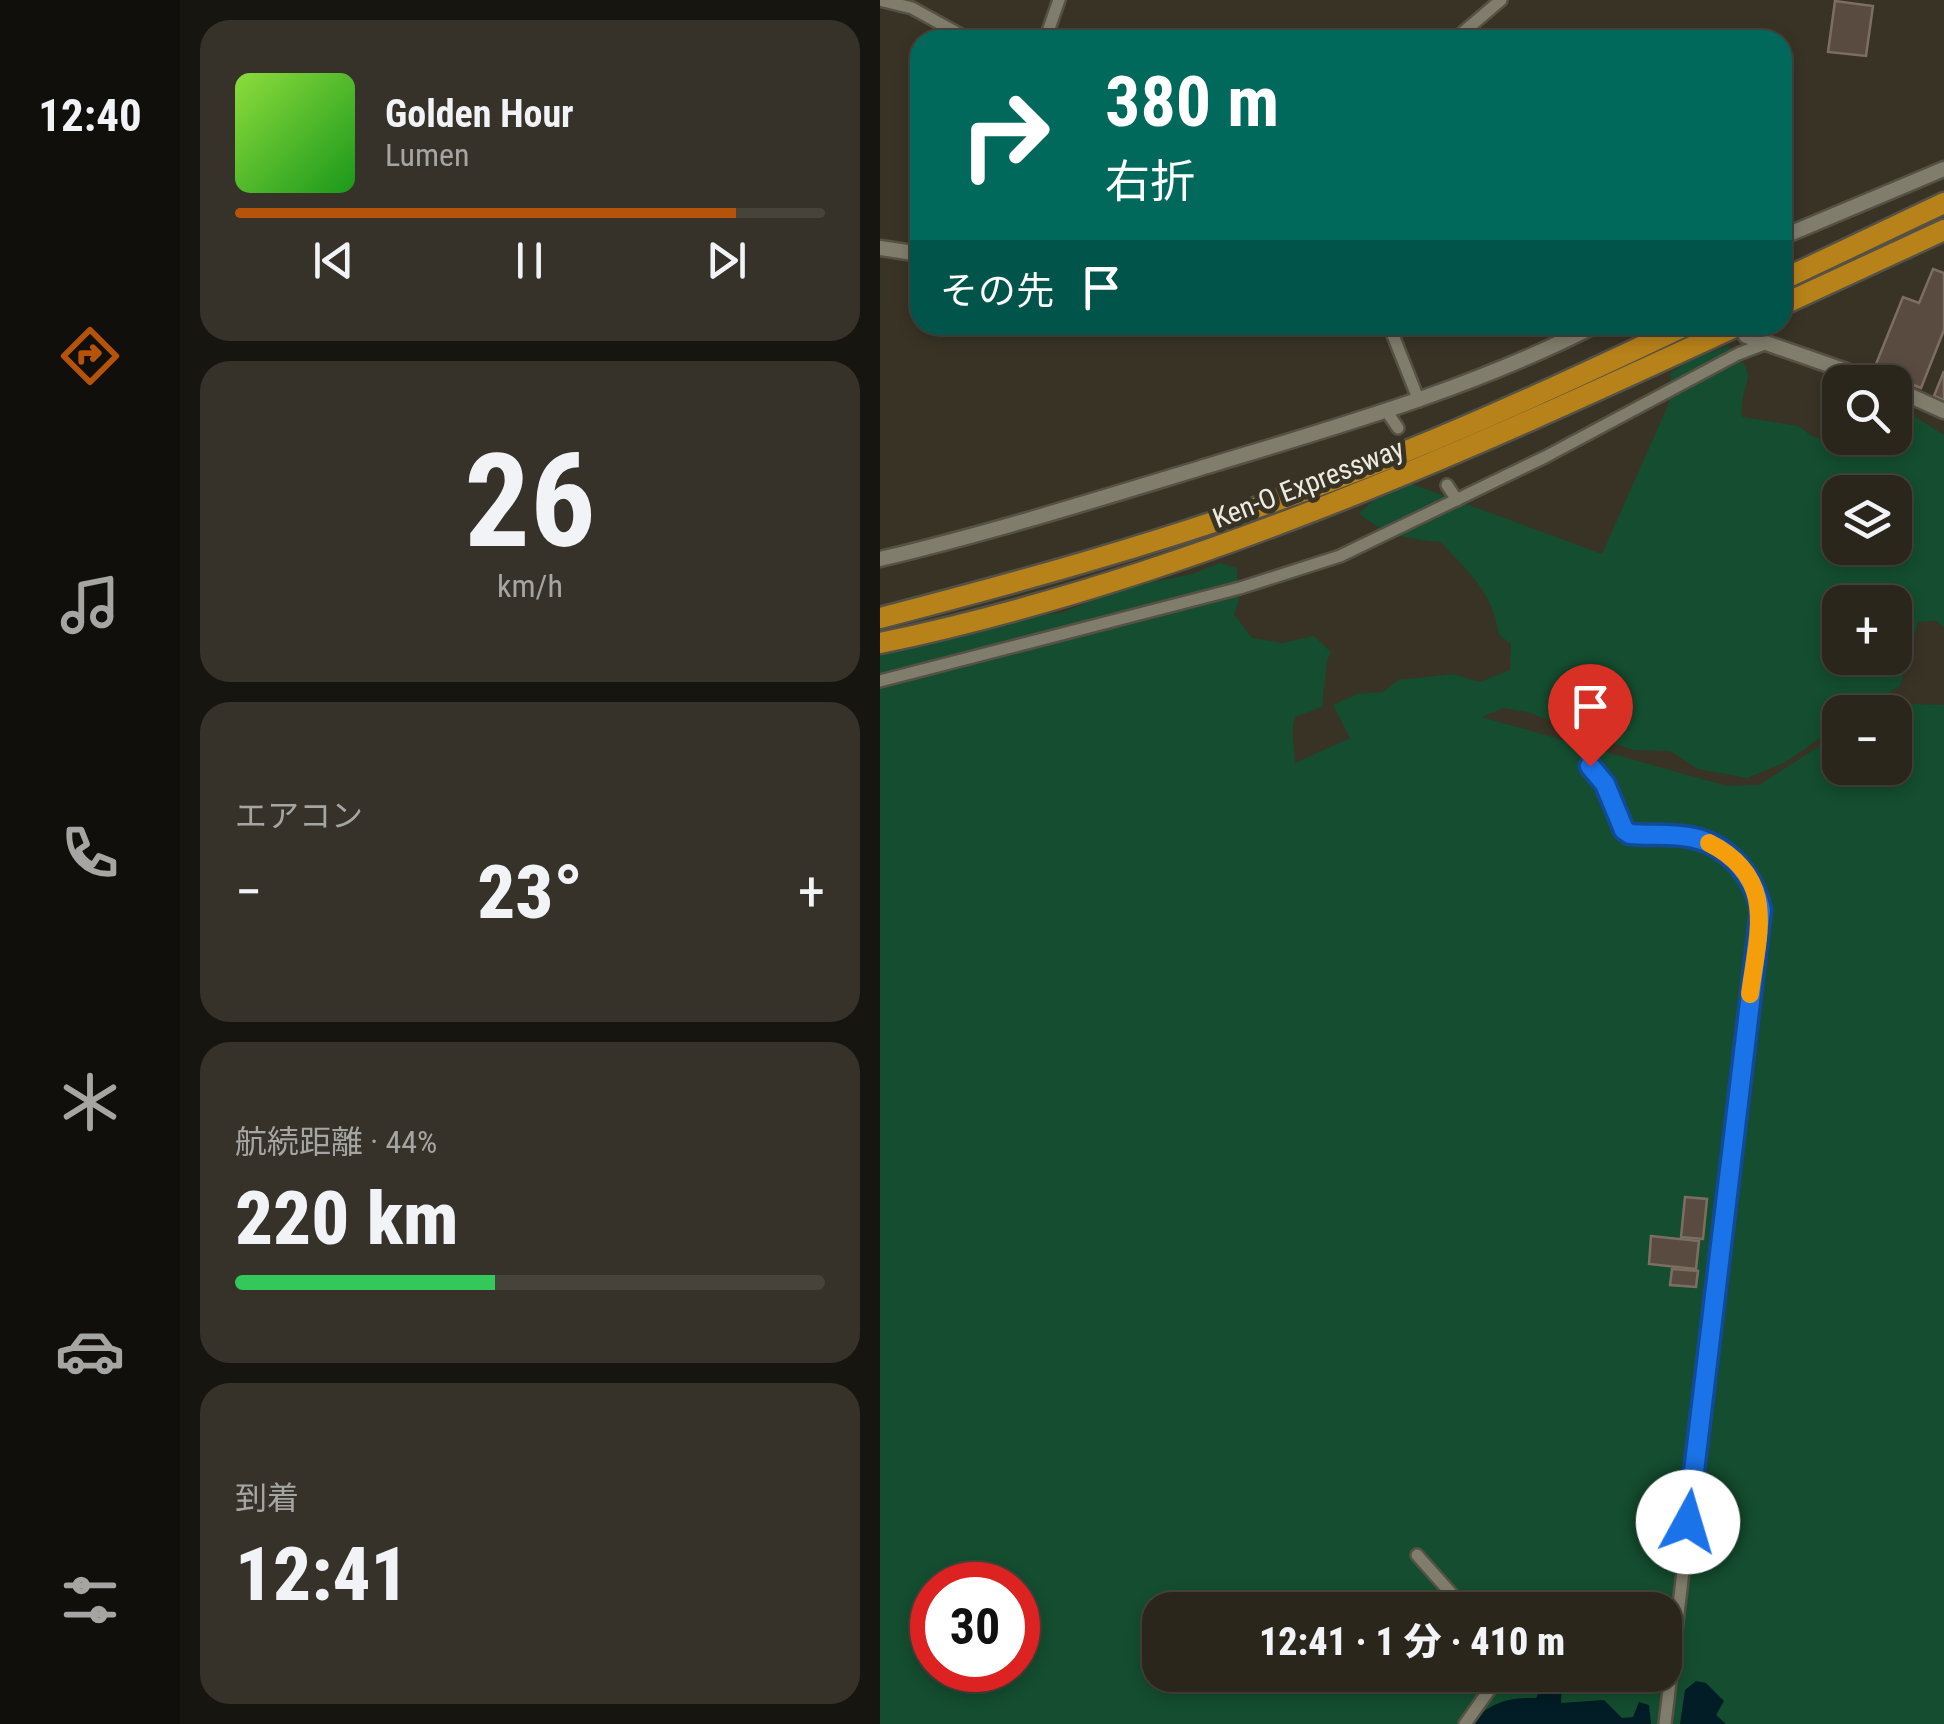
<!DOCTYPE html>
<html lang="ja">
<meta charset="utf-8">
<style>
body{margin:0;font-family:"Roboto Condensed","Noto Sans JP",sans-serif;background:#363229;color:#f1f3f6;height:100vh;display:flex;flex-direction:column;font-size:38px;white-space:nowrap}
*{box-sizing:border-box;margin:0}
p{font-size:32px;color:#a5a5a3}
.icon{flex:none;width:55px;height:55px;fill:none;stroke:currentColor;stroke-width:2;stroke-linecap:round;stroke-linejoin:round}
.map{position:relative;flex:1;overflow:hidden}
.panel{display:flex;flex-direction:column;gap:20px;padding:20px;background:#17150f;width:700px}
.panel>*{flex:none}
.guide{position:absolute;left:30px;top:30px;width:882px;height:305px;border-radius:30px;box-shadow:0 5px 15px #0003,0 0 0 2px #46433b;background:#00695c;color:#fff;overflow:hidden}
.tools{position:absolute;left:942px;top:365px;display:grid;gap:20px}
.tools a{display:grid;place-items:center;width:90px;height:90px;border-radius:20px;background:#2a261c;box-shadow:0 5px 15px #0003,0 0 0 2px #46433b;font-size:50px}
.speed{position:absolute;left:30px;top:1562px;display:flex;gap:20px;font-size:50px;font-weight:700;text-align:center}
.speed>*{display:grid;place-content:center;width:130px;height:130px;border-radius:50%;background:#2a261c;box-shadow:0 5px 15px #0003,0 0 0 2px #46433b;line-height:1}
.speed .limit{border:15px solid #d22;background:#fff;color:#111}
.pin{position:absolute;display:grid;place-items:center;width:85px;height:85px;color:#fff;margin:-102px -42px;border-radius:50% 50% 50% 0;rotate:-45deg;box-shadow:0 0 10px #0007}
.pin .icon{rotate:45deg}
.me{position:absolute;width:110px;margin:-55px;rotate:6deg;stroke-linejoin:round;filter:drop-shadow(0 0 8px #0008)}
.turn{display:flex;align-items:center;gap:35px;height:210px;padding:0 30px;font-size:45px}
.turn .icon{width:130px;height:130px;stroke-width:2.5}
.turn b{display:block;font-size:70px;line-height:85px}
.then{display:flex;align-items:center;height:95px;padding:0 30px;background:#0003;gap:20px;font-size:38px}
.big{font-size:75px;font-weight:800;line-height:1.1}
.panel .widget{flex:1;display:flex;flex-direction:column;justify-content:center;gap:15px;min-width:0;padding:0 35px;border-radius:30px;background:#363229}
.panel .dial{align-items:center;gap:0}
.dial b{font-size:130px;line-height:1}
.song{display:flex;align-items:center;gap:30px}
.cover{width:120px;height:120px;border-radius:15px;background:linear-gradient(135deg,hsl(90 70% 55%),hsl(120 70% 35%))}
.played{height:10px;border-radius:5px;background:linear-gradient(90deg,#b45309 85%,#46433b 85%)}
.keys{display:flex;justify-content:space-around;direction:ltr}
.heat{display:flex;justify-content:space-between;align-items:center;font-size:55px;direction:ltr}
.charge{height:15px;border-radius:8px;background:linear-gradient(90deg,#34c759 44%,#46433b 0)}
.trip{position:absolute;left:262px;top:1592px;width:540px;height:100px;border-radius:30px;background:#2a261c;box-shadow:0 5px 15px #0003,0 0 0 2px #46433b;font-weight:800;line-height:100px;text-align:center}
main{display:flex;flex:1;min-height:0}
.menu{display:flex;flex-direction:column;width:180px;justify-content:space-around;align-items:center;background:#110f0b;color:#a5a5a3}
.menu .icon{width:70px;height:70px}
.menu .on{color:#b45309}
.menu b{font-size:45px;color:#f1f3f6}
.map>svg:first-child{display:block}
.green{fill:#144d2f;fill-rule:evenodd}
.water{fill:#021d26}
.building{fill:#594b40;stroke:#7d6e62;stroke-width:2.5}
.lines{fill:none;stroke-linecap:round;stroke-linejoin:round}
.minor-casing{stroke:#555144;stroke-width:16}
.tertiary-casing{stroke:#555144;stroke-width:19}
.motorway-casing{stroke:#555144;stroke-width:25}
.minor{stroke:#817d6c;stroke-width:11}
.tertiary{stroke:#817d6c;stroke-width:14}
.motorway{stroke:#b8821a;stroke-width:20}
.route-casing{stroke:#114b97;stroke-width:25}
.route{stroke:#1a73e8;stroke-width:18}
.slow{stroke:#f59e0b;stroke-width:18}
.labels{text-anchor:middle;stroke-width:10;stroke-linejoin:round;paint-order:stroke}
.street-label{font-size:28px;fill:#edebe1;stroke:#383325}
</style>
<main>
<nav class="menu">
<b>12:40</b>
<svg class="icon on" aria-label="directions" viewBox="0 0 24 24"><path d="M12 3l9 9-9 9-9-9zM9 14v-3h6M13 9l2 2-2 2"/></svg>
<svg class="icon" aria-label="music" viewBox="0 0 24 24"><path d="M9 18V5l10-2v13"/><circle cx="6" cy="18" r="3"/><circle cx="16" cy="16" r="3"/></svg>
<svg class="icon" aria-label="phone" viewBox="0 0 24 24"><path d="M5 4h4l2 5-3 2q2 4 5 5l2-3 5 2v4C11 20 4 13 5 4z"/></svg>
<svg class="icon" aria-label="climate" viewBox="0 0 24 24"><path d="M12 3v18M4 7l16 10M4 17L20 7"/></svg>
<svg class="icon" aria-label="car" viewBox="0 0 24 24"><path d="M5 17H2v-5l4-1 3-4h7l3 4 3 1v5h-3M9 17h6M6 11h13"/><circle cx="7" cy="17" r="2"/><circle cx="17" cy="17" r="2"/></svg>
<svg class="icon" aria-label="filters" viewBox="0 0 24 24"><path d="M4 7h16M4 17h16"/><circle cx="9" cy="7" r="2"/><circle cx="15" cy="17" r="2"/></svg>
</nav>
<section class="panel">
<div class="widget">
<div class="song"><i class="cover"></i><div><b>Golden Hour</b><p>Lumen</p></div></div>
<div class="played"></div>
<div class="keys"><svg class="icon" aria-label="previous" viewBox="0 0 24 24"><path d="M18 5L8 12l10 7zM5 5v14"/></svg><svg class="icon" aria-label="pause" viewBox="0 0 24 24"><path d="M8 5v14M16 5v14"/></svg><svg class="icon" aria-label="next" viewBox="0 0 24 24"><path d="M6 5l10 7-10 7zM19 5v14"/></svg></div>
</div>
<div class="widget dial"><b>26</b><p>km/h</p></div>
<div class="widget"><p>エアコン</p>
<div class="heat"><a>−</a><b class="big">23°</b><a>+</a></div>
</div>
<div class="widget"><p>航続距離 · 44%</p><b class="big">220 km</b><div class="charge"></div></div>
<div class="widget"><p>到着</p><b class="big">12:41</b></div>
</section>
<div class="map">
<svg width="1064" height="1724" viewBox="0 0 1064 1724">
<rect width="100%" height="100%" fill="#383325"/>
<path class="green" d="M849 346C884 382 859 377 862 417L918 426 932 436 945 440 960 404V438H1015V404L1064 435V627L1056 621 1038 622 1020 686 991 703 981 712H960V724L906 762 867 778 818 769 790 751 753 750 647 712 624 708 601 717 847 786 879 785 960 733V768H1015V712H993L1007 703 1064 705V1724H0V656L66 637 95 634 147 617 181 613 248 587 312 574 340 563 357 568 359 601 354 614 372 638 402 643 434 636 451 652 447 660 442 707 415 717C410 734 415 747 415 763L470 738 453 705 477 694 503 692 518 680 573 674 600 682 630 670 631 644 619 635C612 590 590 575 561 542 531 540 501 534 479 513L494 500 532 484 722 554 789 403 791 373 813 358ZM960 492H1015V548H960ZM960 602H1015V658H960ZM52 1585H138V1670H52ZM280 1610H785V1675H280Z"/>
<g class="water">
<path d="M666 1678 682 1683 681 1703 724 1700 742 1718 753 1717 759 1702 769 1705 771 1724H594L593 1720C613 1702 629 1697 656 1698Z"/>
<path d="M816 1681 826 1683 844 1701 836 1715 846 1724H800L805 1690Z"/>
</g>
<g class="building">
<path d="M955 1 993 6 986 56 948 52Z"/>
<path d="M1053 269 1064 273V330L1041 388 994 369 1023 297 1039 303Z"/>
<path d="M1064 371V400L1054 396Z"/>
<path d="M805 1197 827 1199 823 1239 801 1237Z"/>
<path d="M771 1236 819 1241 816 1269 769 1264Z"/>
<path d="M792 1269 818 1271 816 1287 790 1285Z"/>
</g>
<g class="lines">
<defs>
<g id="minor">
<path d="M0 0 32 8 90 40"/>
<path d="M165 40 179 0"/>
<path d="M574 40 621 0"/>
<path d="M509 325 539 401"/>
<path d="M507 412 518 428"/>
<path d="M567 485 577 500"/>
<path d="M0 681 360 588 460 556 665 457 858 354 887 343"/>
<path d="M710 766 725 784 743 830 750 834C771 836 793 833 814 838 849 846 874 876 881 910L785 1724"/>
<path d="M537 1555 586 1610"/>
<path d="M585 1724 620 1675"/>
</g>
<g id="tertiary">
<path d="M902 237 1064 169"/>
<path d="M0 248 40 254"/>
<path d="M866 336 998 382"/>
<path d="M1015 389 1064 411"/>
<path d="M0 559C114 532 225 497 337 463 466 424 595 387 716 325"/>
</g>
<g id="motorway">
<path d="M902 280 1064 203"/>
<path d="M902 305 1064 230"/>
<path d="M0 618C135 583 269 546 401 499 540 450 675 388 807 325"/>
<path d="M0 643C302 580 581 454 859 325"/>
</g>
</defs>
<use href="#minor" class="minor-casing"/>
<use href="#tertiary" class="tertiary-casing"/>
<use href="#motorway" class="motorway-casing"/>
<use href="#minor" class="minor"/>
<use href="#tertiary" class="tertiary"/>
<use href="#motorway" class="motorway"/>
</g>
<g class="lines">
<defs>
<path id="route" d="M710 766 725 784 744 830 750 834C771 836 793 833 814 838 849 846 874 876 881 910L808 1522"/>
</defs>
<use href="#route" class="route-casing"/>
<use href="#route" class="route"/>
<path class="slow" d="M829 843C898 878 878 932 870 994"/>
</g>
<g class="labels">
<g class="street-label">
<text transform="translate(428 483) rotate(-21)" y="10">Ken-O Expressway</text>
</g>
</g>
</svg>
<div class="tools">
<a><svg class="icon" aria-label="search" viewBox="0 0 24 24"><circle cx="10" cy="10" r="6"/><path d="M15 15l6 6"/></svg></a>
<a><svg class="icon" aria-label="layers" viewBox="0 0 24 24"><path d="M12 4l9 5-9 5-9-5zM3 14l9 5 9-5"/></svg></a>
<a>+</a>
<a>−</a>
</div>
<div class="speed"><div class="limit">30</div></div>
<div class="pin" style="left:710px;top:766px;background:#d93025"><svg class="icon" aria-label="arrive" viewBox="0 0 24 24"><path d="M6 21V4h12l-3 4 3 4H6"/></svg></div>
<svg class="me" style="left:808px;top:1522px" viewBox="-20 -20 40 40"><circle r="19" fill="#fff"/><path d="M0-13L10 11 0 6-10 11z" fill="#1a73e8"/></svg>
<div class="trip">12:41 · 1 分 · 410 m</div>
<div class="guide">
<div class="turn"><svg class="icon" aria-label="right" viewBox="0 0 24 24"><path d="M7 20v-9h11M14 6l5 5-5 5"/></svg><div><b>380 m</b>右折</div></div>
<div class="then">その先<svg class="icon" aria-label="arrive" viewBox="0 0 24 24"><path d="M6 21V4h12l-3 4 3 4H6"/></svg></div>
</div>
</div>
</main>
